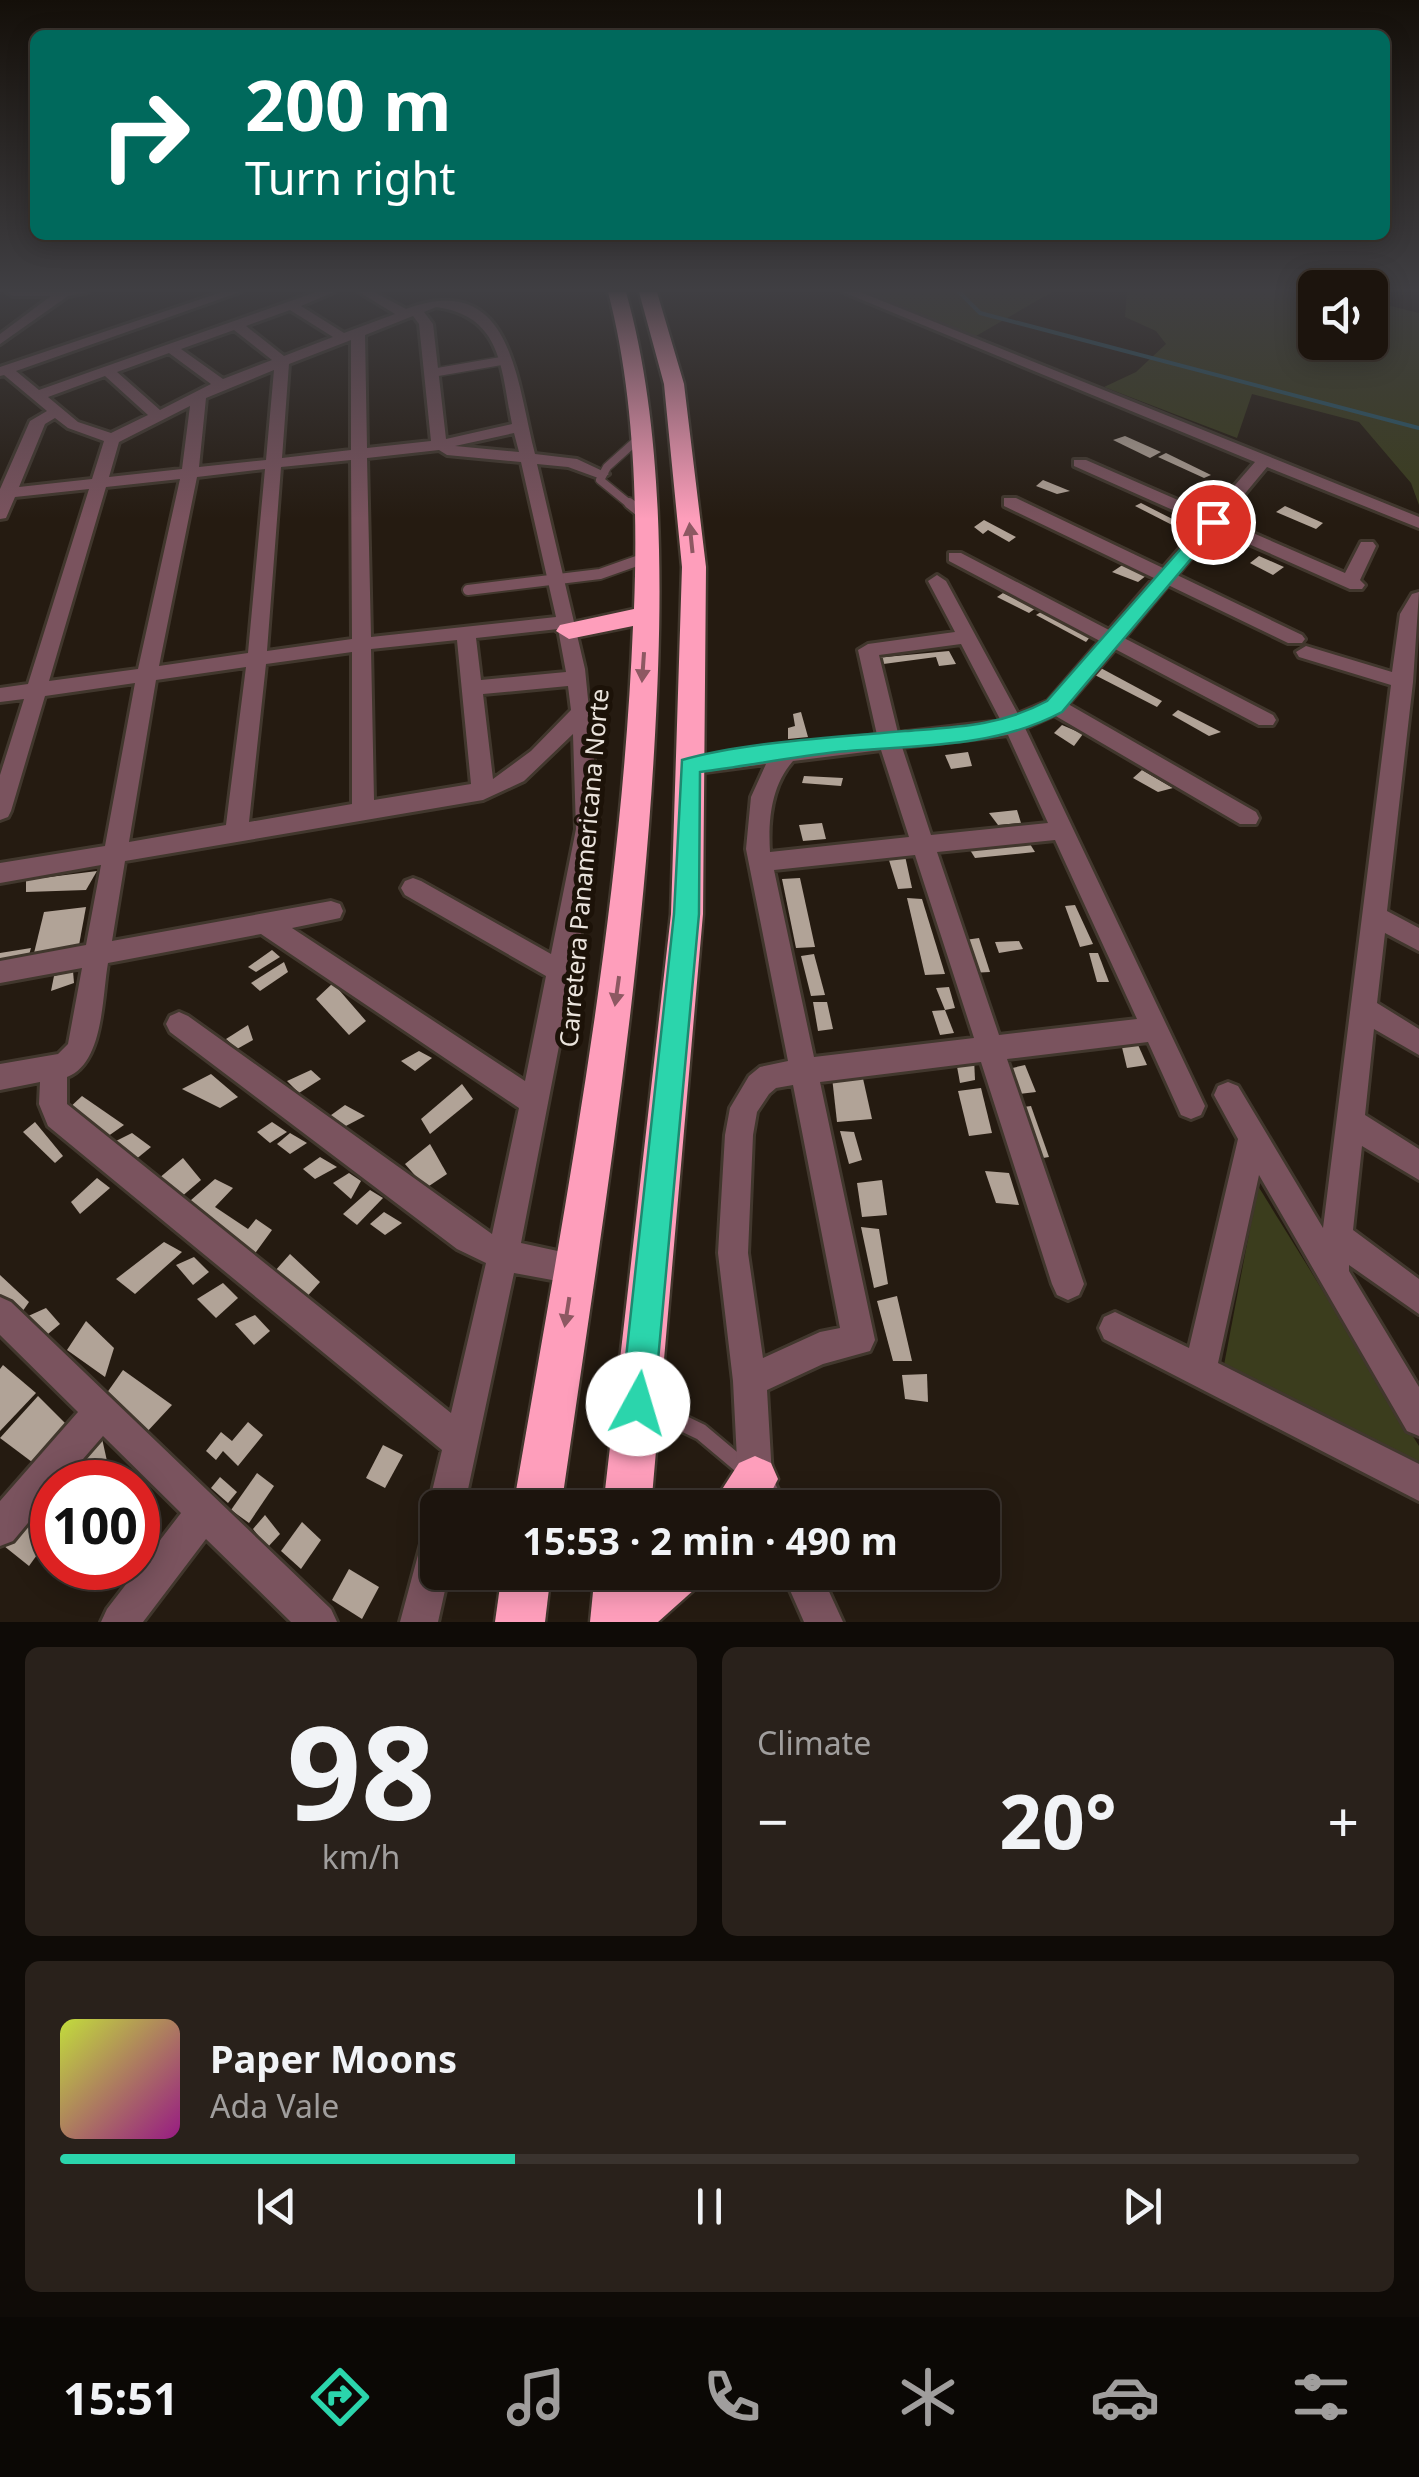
<!DOCTYPE html>
<meta charset="utf-8">
<style>
body{margin:0;font-family:"Noto Sans",sans-serif;background:#29211b;color:#f1f3f6;height:100vh;display:flex;flex-direction:column;font-size:38px;white-space:nowrap}
*{box-sizing:border-box;margin:0}
p{font-size:32px;color:#a09e9d}
.icon{flex:none;width:55px;height:55px;fill:none;stroke:currentColor;stroke-width:2;stroke-linecap:round;stroke-linejoin:round}
.map{position:relative;height:1622px;overflow:hidden}
.drawer{display:flex;flex-direction:column;gap:25px;padding:25px;background:#0f0b07;flex:1}
.drawer>*{flex:none}
.banner{position:absolute;left:30px;top:30px;width:1360px;height:210px;border-radius:15px;box-shadow:0 5px 25px #0003,0 0 0 2px #3a332e;background:#00695c;color:#fff;overflow:hidden}
.tools{position:absolute;left:1298px;top:270px;display:grid;gap:20px}
.tools a{display:grid;place-items:center;width:90px;height:90px;border-radius:15px;background:#1c140d;box-shadow:0 5px 25px #0003,0 0 0 2px #3a332e;font-size:50px}
.speed{position:absolute;left:30px;top:1460px;display:flex;gap:20px;font-size:50px;font-weight:700;text-align:center}
.speed>*{display:grid;place-content:center;width:130px;height:130px;border-radius:50%;background:#1c140d;box-shadow:0 5px 25px #0003,0 0 0 2px #3a332e;line-height:1}
.speed .limit{border:15px solid #d22;background:#fff;color:#111}
.pin{position:absolute;display:grid;place-items:center;width:85px;height:85px;color:#fff;margin:-42px;border:5px solid #fff;border-radius:50%;box-shadow:0 2px 10px #0007}
.me{position:absolute;width:110px;margin:-55px;rotate:6deg;stroke-linejoin:round;filter:drop-shadow(0 0 8px #0008)}
.turn{display:flex;align-items:center;gap:35px;height:210px;padding:0 50px;font-size:45px}
.turn .icon{width:130px;height:130px;stroke-width:2.5}
.turn b{display:block;font-size:70px;line-height:85px}
.big{font-size:75px;font-weight:700;line-height:1.1}
.drawer .tile{flex:1;display:flex;flex-direction:column;justify-content:center;gap:15px;min-width:0;padding:0 35px;border-radius:15px;background:#29211b}
.drawer .dial{align-items:center;gap:0}
.dial b{font-size:130px;line-height:1}
.song{display:flex;align-items:center;gap:30px}
.cover{width:120px;height:120px;border-radius:15px;background:linear-gradient(135deg,hsl(70 70% 55%),hsl(310 70% 35%))}
.played{height:10px;border-radius:5px;background:linear-gradient(90deg,#2bd5ac 35%,#3a332e 35%)}
.keys{display:flex;justify-content:space-around;direction:ltr}
.heat{display:flex;justify-content:space-between;align-items:center;font-size:55px;direction:ltr}
.drawer .tiles{flex:1;display:grid;gap:25px;grid-template-columns:1fr 1fr}
.tile:last-child{grid-column:span 2}
.trip{position:absolute;left:420px;top:1490px;width:580px;height:100px;border-radius:15px;background:#1c140d;box-shadow:0 5px 25px #0003,0 0 0 2px #3a332e;font-weight:700;line-height:100px;text-align:center}
.tabs{display:flex;height:160px;justify-content:space-around;align-items:center;background:#0b0805;color:#a09e9d}
.tabs .icon{width:70px;height:70px}
.tabs .active{color:#2bd5ac}
.tabs b{font-size:45px;color:#f1f3f6}
.map>svg:first-child{display:block}
.green{fill:#3b3d1d}
.lines{fill:none;stroke-linecap:round;stroke-linejoin:round}
.stream{stroke:#2a5a6c;stroke-width:4}
.building{fill:#b1a397}
.lane-far2-casing{stroke:#41372d;stroke-width:11}
.lane-far1-casing{stroke:#41372d;stroke-width:14}
.lane-casing{stroke:#41372d;stroke-width:21}
.street-casing{stroke:#41372d;stroke-width:6}
.highway-casing{stroke:#41372d;stroke-width:5}
.lane-far2{stroke:#7a535e;stroke-width:8}
.lane-far1{stroke:#7a535e;stroke-width:10}
.lane{stroke:#7a535e;stroke-width:16}
.street{fill:#7a535e;fill-rule:evenodd}
.highway{fill:#fe9ebb;fill-rule:evenodd}
.oneway{fill:#8d5862}
.route{fill:#2bd5ac;stroke:#1c8a70;stroke-width:2.5}
.labels{text-anchor:middle;stroke-width:10;stroke-linejoin:round;paint-order:stroke}
.street-label{font-size:25px;fill:#eae3dc;stroke:#1c1208}
</style>
<div class="map">
<svg width="1419" height="1622" viewBox="0 0 1419 1622">
<rect width="100%" height="100%" fill="#251b11"/>
<g class="green">
<path d="M862 292H1052L976 336Z"/>
<path d="M1127 292H1315V342H1370V301L1419 313V505L1411 483 1359 422 1252 394 1237 438 1104 387 1136 372 1166 344 1156 331 1125 317Z"/>
<path d="M1258 1186 1419 1446V1467L1224 1365Z"/>
</g>
<g class="lines">
<path class="stream" d="M959 292 980 313 1419 428"/>
</g>
<g class="building">
<path d="M1125 436 1161 452 1150 458 1113 440Z"/>
<path d="M1166 453 1211 475 1204 478 1158 457Z"/>
<path d="M1043 480 1070 491 1057 494 1036 486Z"/>
<path d="M1141 503 1188 527 1180 529 1135 506Z"/>
<path d="M1285 506 1323 523 1316 529 1276 512Z"/>
<path d="M984 520 1016 537 1009 542 988 530 983 534 974 527Z"/>
<path d="M1259 556 1284 567 1273 575 1250 563Z"/>
<path d="M1124 564 1147 575 1138 582 1112 572Z"/>
<path d="M1003 593 1036 608 1029 613 997 597Z"/>
<path d="M1041 612 1090 637 1086 642 1036 615Z"/>
<path d="M949 651 956 664 939 666 936 657 876 665 875 658Z"/>
<path d="M1097 666 1162 701 1157 707 1091 673Z"/>
<path d="M1178 710 1221 732 1209 736 1172 715Z"/>
<path d="M801 712 808 737 788 739V728L795 726 793 714Z"/>
<path d="M1062 725 1083 734 1074 746 1054 733Z"/>
<path d="M968 752 972 766 951 769 945 755Z"/>
<path d="M1142 770 1173 788 1158 792 1133 778Z"/>
<path d="M804 776 843 778 841 786 802 783Z"/>
<path d="M1017 810 1021 823 998 825 989 813Z"/>
<path d="M822 823 826 839 803 841 799 825Z"/>
<path d="M1030 844 1035 852 975 858 970 850Z"/>
<path d="M905 856 912 888 898 889 888 857Z"/>
<path d="M97 871 86 890 26 892V880Z"/>
<path d="M800 878 815 947 796 948 782 879Z"/>
<path d="M907 898 922 899 945 974 925 975Z"/>
<path d="M1075 905 1093 944 1080 947 1065 906Z"/>
<path d="M86 907 79 945 34 953 44 912Z"/>
<path d="M979 938 990 972 970 973 958 941Z"/>
<path d="M1019 941 1023 949 999 953 995 942Z"/>
<path d="M31 948 29 955 0 961V953Z"/>
<path d="M272 950 280 957 256 972 248 967Z"/>
<path d="M1089 953H1098L1109 982H1097Z"/>
<path d="M814 954 825 995 811 996 801 956Z"/>
<path d="M284 962 288 972 260 991 251 983Z"/>
<path d="M73 971 74 983 51 991 54 976Z"/>
<path d="M333 983 366 1021 349 1035 316 999Z"/>
<path d="M949 987 955 1008 945 1010 936 988Z"/>
<path d="M813 1002H827L833 1029 818 1031Z"/>
<path d="M945 1010 954 1033 940 1035 932 1011Z"/>
<path d="M248 1025 253 1040 237 1049 226 1039Z"/>
<path d="M1135 1038 1147 1065 1127 1068 1120 1039Z"/>
<path d="M419 1051 432 1058 415 1071 401 1061Z"/>
<path d="M974 1058 975 1080 960 1083 956 1061Z"/>
<path d="M1025 1065 1036 1092 1019 1094 1008 1069Z"/>
<path d="M311 1070 321 1079 299 1093 287 1081Z"/>
<path d="M211 1074 238 1097 220 1108 182 1089Z"/>
<path d="M862 1074 872 1119 837 1122 832 1077Z"/>
<path d="M462 1084 473 1099 430 1134 421 1119Z"/>
<path d="M981 1088 992 1133 969 1136 958 1091Z"/>
<path d="M82 1096 124 1125 104 1139 67 1110Z"/>
<path d="M345 1105 365 1116 342 1128 327 1118Z"/>
<path d="M1031 1106 1049 1157 1037 1159 1015 1108Z"/>
<path d="M35 1122 63 1156 55 1163 23 1132Z"/>
<path d="M272 1122 287 1132 270 1143 257 1132Z"/>
<path d="M840 1131 854 1132 862 1160 849 1164Z"/>
<path d="M132 1133 151 1147 135 1160 114 1142Z"/>
<path d="M290 1133 307 1143 290 1154 277 1144Z"/>
<path d="M430 1144 447 1174 426 1188 405 1164Z"/>
<path d="M320 1157 337 1167 315 1179 303 1169Z"/>
<path d="M183 1158 201 1180 180 1198 158 1179Z"/>
<path d="M985 1171 1009 1173 1019 1205 996 1203Z"/>
<path d="M349 1173 361 1181 351 1199 333 1183Z"/>
<path d="M97 1178 110 1188 80 1214 71 1202Z"/>
<path d="M215 1179 233 1188 215 1207 248 1229 256 1219 272 1230 253 1256 182 1208Z"/>
<path d="M882 1180 887 1215 862 1217 857 1183Z"/>
<path d="M370 1190 383 1198 357 1225 343 1214Z"/>
<path d="M384 1212 402 1223 385 1235 370 1224Z"/>
<path d="M861 1227 879 1229 888 1284 874 1288Z"/>
<path d="M164 1242 182 1252 135 1294 116 1279Z"/>
<path d="M290 1254 320 1282 304 1300 267 1280Z"/>
<path d="M194 1257 209 1272 193 1285 176 1265Z"/>
<path d="M0 1275 29 1302 20 1315 0 1298Z"/>
<path d="M223 1283 238 1298 216 1318 197 1299Z"/>
<path d="M897 1296 912 1361H893L877 1301Z"/>
<path d="M46 1308 60 1324 42 1339 26 1317Z"/>
<path d="M255 1315 270 1331 254 1345 235 1324Z"/>
<path d="M86 1321 114 1348 105 1377 67 1350Z"/>
<path d="M3 1365 36 1393 0 1431V1369Z"/>
<path d="M123 1370 172 1405 145 1434 104 1397Z"/>
<path d="M927 1374 928 1402 905 1399 902 1375Z"/>
<path d="M38 1396 70 1428 36 1465 0 1438Z"/>
<path d="M248 1422 263 1435 238 1466 223 1451 216 1460 206 1451 221 1432 232 1441Z"/>
<path d="M101 1434 107 1461 91 1482H59Z"/>
<path d="M383 1445 403 1455 385 1488 366 1478Z"/>
<path d="M257 1473 274 1486 249 1523 231 1510Z"/>
<path d="M220 1477 237 1492 228 1503 211 1488Z"/>
<path d="M52 1490V1534L29 1566 4 1546Z"/>
<path d="M265 1515 280 1534 267 1548 253 1529Z"/>
<path d="M302 1522 321 1540 301 1569 281 1551Z"/>
<path d="M349 1569 379 1587 362 1619 332 1600Z"/>
</g>
<g class="lines">
<defs>
<g id="lane-far2">
<path d="M432 373 507 360"/>
<path d="M632 506 600 480 607 467 637 440"/>
</g>
<g id="lane-far1">
<path d="M629 503 644 515"/>
<path d="M468 590 600 574 648 557"/>
</g>
<path id="lane" d="M649 1407 701 1432 745 1469"/>
<g id="street">
<path d="M7 292H88L68 296 0 344V334L51 296H13Z"/>
<path d="M222 292H240L16 371 39 390 316 292H334L301 306 344 333 395 314 359 292H374L406 309C513 269 516 382 535 454L577 459 609 474 601 479 568 467 537 464 585 669 599 810 592 875 521 1243 585 1257 590 1268 585 1279 574 1284 514 1273 464 1508H438V1522L428 1508 442 1450 48 1126 39 1104 40 1082 0 1090V1064L58 1054 68 1044 82 968 0 983V961L86 945 101 865 0 883V863L105 846 135 683 45 696 11 811 8 817 0 820V775L24 699 0 702V688L28 684 89 489 15 497 6 518 0 519V489L30 421 47 411 4 375 0 376V367ZM436 307C503 316 501 370 512 424L446 439 433 324 424 312ZM290 310 333 337 284 356 246 326ZM413 316 419 324 431 441 367 448 365 335ZM234 330 272 360 223 379 181 349ZM351 340V450L282 458 289 364ZM169 353 211 384 160 410 117 372ZM274 370 266 460 199 467 206 398ZM105 376 148 415 111 433 78 422 48 397ZM190 406 182 469 109 477 119 442ZM55 418 68 428 104 441 92 479 19 487 45 424ZM514 433 519 452 455 446ZM439 450 447 455 521 462 556 617 371 637 367 458ZM351 460 352 639 267 651 281 467ZM265 469 248 653 159 666 197 477ZM180 479 138 669 49 681 106 487ZM558 629 566 672 481 680 476 638ZM457 640 471 784 374 800 371 649ZM352 652V804L249 822 266 664ZM246 667 226 825 129 842 156 680ZM568 686 571 710 531 751 493 779 483 694ZM573 734 576 829 551 954 421 881 413 878 405 881 401 888 405 895 546 976 525 1081 292 928 340 918 343 911 340 904 331 901 112 941 125 861 483 800 524 781ZM261 934 519 1108 492 1234 188 1016 179 1012 170 1016 166 1024 170 1032 457 1249 486 1263 451 1413 67 1104V1077C104 1063 102 996 108 963Z"/>
<path d="M843 292H860L1419 517V528L1267 467 1223 520 1345 573 1361 542H1373L1376 546 1360 580 1365 585 1362 589H1350L1215 529 1177 575 1302 635 1305 639 1302 643H1288L1168 585 1124 638 1273 715 1276 720 1273 725H1259L1115 649 1068 704 1256 812 1259 818 1256 824H1240L1054 715 1025 728 1205 1106 1201 1115 1191 1119 1181 1115 1148 1042 1007 1059 1084 1284 1079 1295 1068 1300 1057 1295 1052 1284 981 1062 820 1082 875 1340 870 1351 823 1364 767 1390 772 1477 787 1508H750L738 1479 733 1381 718 1253 725 1135 730 1108 749 1076 760 1067 788 1061 746 849 751 797 766 764 690 774 679 766 690 758 877 735 858 650 868 644 955 632 928 581 937 575 946 581 1018 714 1048 701 1100 641 949 561V553H961L1109 630 1154 578 1004 506V498H1016L1163 568 1202 523 1074 466V460H1086L1210 514 1255 462ZM961 644 1001 721 898 733 879 655ZM1008 735 1048 823 931 835 902 747ZM881 750 909 837 770 852C768 820 771 786 793 761ZM1055 840 1137 1019 999 1035 937 852ZM915 855 974 1038 814 1057 774 870ZM793 1085 840 1328 820 1332 763 1358 748 1253 753 1135 757 1112 769 1094 776 1088Z"/>
<path d="M1419 592 1413 682 1387 911 1419 928V951L1385 933 1377 1003 1419 1029V1055L1374 1029 1365 1115 1419 1149V1180L1362 1146 1353 1230 1419 1279V1314L1349 1265V1271L1419 1387V1436L1407 1431 1259 1175 1218 1363 1419 1464V1501L1104 1339 1099 1328 1104 1317 1115 1312 1189 1348 1238 1139 1214 1095 1218 1086 1228 1082 1238 1086 1323 1228 1391 685 1299 657 1296 652 1306 646 1392 672 1400 614 1412 594Z"/>
<path d="M0 1297 11 1302 331 1609 337 1622H291L206 1539 143 1622H101L107 1609 181 1513 103 1436 63 1482H52V1494L13 1541 0 1546V1501L78 1412 0 1335Z"/>
<path d="M438 1524V1572H449L438 1622H400L425 1529Z"/>
<path d="M782 1572H820L843 1622H804Z"/>
</g>
<g id="highway">
<path d="M608 292H626C664 427 663 595 655 735 641 994 598 1251 561 1508H513C563 1215 621 922 633 626L569 639 556 631 560 625 634 609C638 508 634 390 608 292Z"/>
<path d="M639 292H657L684 384 706 567 703 914 651 1508H603L671 914 682 567 664 384Z"/>
<path d="M755 1456 771 1463 778 1479 763 1508H710L739 1463Z"/>
<path d="M502 1572H551L545 1622H495Z"/>
<path d="M595 1572H702L695 1589 658 1622H590Z"/>
</g>
</defs>
<use href="#lane-far2" class="lane-far2-casing"/>
<use href="#lane-far1" class="lane-far1-casing"/>
<use href="#lane" class="lane-casing"/>
<use href="#street" class="street-casing"/>
<use href="#highway" class="highway-casing"/>
<use href="#lane-far2" class="lane-far2"/>
<use href="#lane-far1" class="lane-far1"/>
<use href="#lane" class="lane"/>
<use href="#street" class="street"/>
<use href="#highway" class="highway"/>
</g>
<defs><path id="oneway-solid" d="M-6-.8H1V-3.2L6.5 0L1 3.2V.8H-6Z" transform="scale(2.5)"/></defs>
<g class="oneway">
<use href="#oneway-solid" transform="translate(691 538) rotate(-96)"/>
<use href="#oneway-solid" transform="translate(643 667) rotate(94)"/>
<use href="#oneway-solid" transform="translate(617 991) rotate(98)"/>
<use href="#oneway-solid" transform="translate(567 1312) rotate(99)"/>
</g>
<linearGradient id="sky" x2="0" y2="1"><stop stop-color="#140f09"/><stop offset="0.56" stop-color="#403f43"/><stop offset="1" stop-color="#403f43" stop-opacity="0"/></linearGradient>
<rect width="1419" height="519" fill="url(#sky)"/>
<path class="route" d="M1207 519 1222 522 1062 712C993 749 914 745 837 752 792 757 746 766 700 772L699 914 654 1404 649 1416 638 1421 626 1416 621 1404 674 914 682 760C743 742 839 737 905 731 956 727 1001 726 1047 701Z"/>
<g class="labels">
<g class="street-label">
<text transform="translate(584 868) rotate(-85)" y="9">Carretera Panamericana Norte</text>
</g>
</g>
</svg>
<div class="tools">
<a><svg class="icon" aria-label="sound" viewBox="0 0 24 24"><path d="M4 9h4l5-4v14l-5-4H4zM17 9q2 3 0 6"/></svg></a>
</div>
<div class="speed"><div class="limit">100</div></div>
<div class="pin" style="left:1213px;top:522px;background:#d93025"><svg class="icon" aria-label="arrive" viewBox="0 0 24 24"><path d="M6 21V4h12l-3 4 3 4H6"/></svg></div>
<svg class="me" style="left:638px;top:1404px" viewBox="-20 -20 40 40"><circle r="19" fill="#fff"/><path d="M0-13L10 11 0 6-10 11z" fill="#2bd5ac"/></svg>
<div class="trip">15:53 · 2 min · 490 m</div>
<div class="banner">
<div class="turn"><svg class="icon" aria-label="right" viewBox="0 0 24 24"><path d="M7 20v-9h11M14 6l5 5-5 5"/></svg><div><b>200 m</b>Turn right</div></div>
</div>
</div>
<section class="drawer">
<div class="tiles">
<div class="tile dial"><b>98</b><p>km/h</p></div>
<div class="tile"><p>Climate</p>
<div class="heat"><a>−</a><b class="big">20°</b><a>+</a></div>
</div>
<div class="tile">
<div class="song"><i class="cover"></i><div><b>Paper Moons</b><p>Ada Vale</p></div></div>
<div class="played"></div>
<div class="keys"><svg class="icon" aria-label="previous" viewBox="0 0 24 24"><path d="M18 5L8 12l10 7zM5 5v14"/></svg><svg class="icon" aria-label="pause" viewBox="0 0 24 24"><path d="M8 5v14M16 5v14"/></svg><svg class="icon" aria-label="next" viewBox="0 0 24 24"><path d="M6 5l10 7-10 7zM19 5v14"/></svg></div>
</div>
</div>
</section>
<nav class="tabs">
<b>15:51</b>
<svg class="icon active" aria-label="directions" viewBox="0 0 24 24"><path d="M12 3l9 9-9 9-9-9zM9 14v-3h6M13 9l2 2-2 2"/></svg>
<svg class="icon" aria-label="music" viewBox="0 0 24 24"><path d="M9 18V5l10-2v13"/><circle cx="6" cy="18" r="3"/><circle cx="16" cy="16" r="3"/></svg>
<svg class="icon" aria-label="phone" viewBox="0 0 24 24"><path d="M5 4h4l2 5-3 2q2 4 5 5l2-3 5 2v4C11 20 4 13 5 4z"/></svg>
<svg class="icon" aria-label="climate" viewBox="0 0 24 24"><path d="M12 3v18M4 7l16 10M4 17L20 7"/></svg>
<svg class="icon" aria-label="car" viewBox="0 0 24 24"><path d="M5 17H2v-5l4-1 3-4h7l3 4 3 1v5h-3M9 17h6M6 11h13"/><circle cx="7" cy="17" r="2"/><circle cx="17" cy="17" r="2"/></svg>
<svg class="icon" aria-label="filters" viewBox="0 0 24 24"><path d="M4 7h16M4 17h16"/><circle cx="9" cy="7" r="2"/><circle cx="15" cy="17" r="2"/></svg>
</nav>
